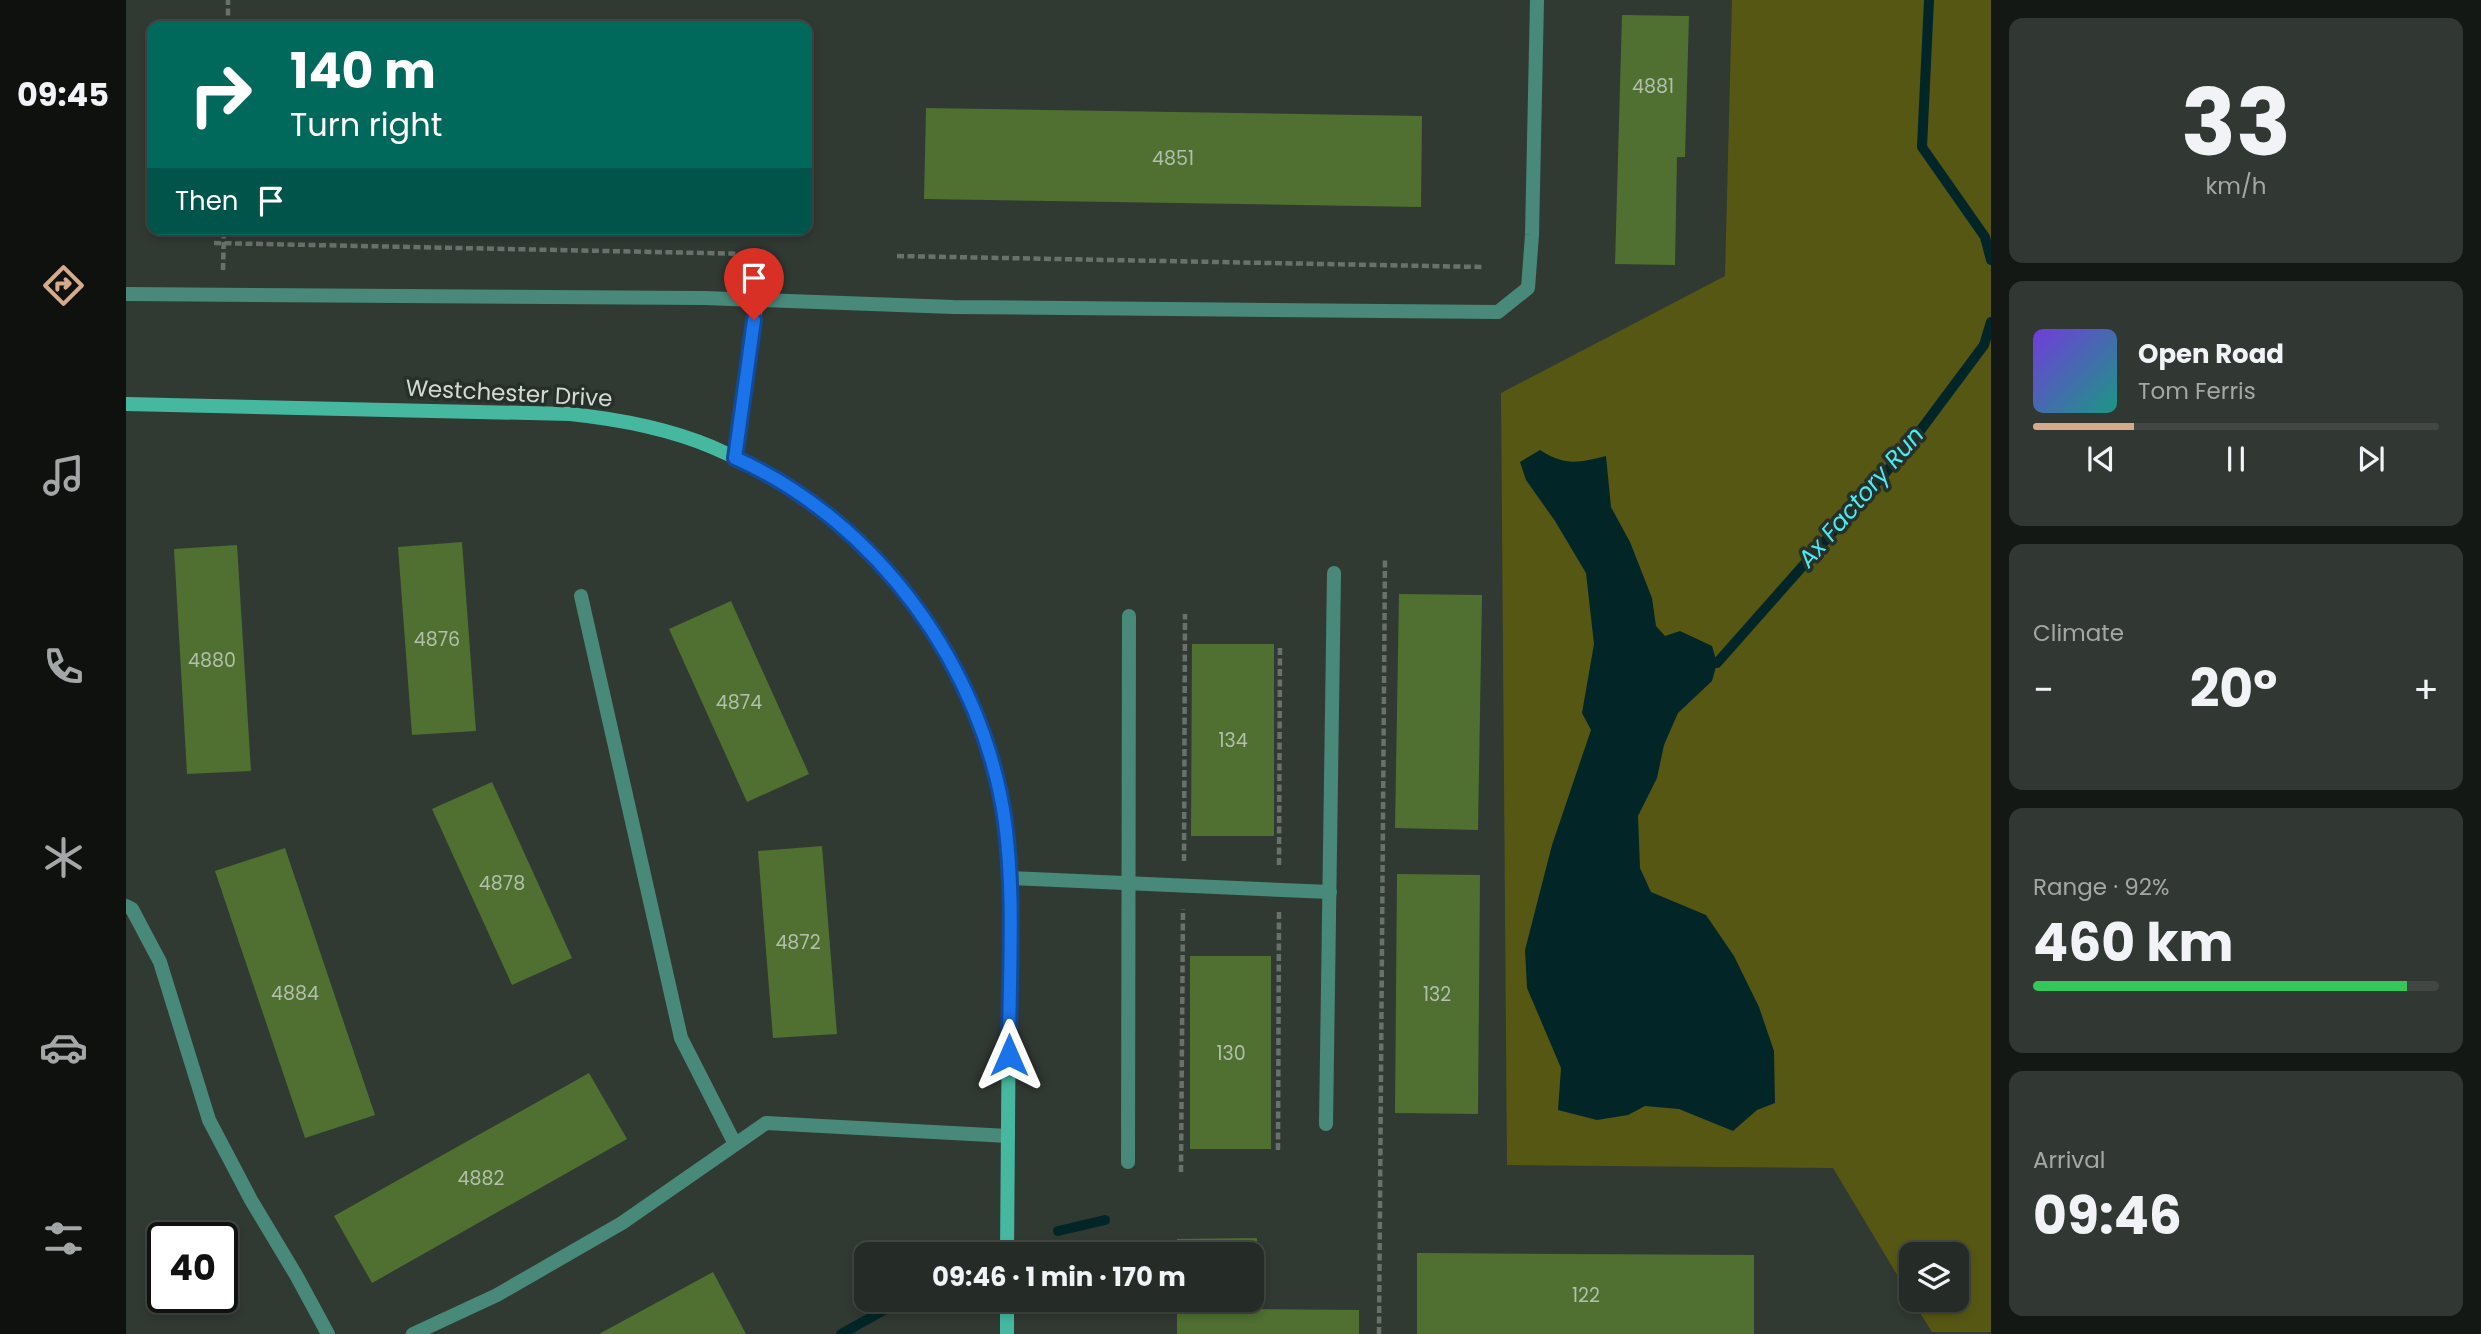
<!DOCTYPE html>
<meta charset="utf-8">
<style>
body{margin:0;font-family:Poppins,sans-serif;background:#313732;color:#f1f3f6;height:100vh;display:flex;flex-direction:column;font-size:26px;white-space:nowrap}
*{box-sizing:border-box;margin:0}
p{font-size:23px;color:#a3a7a7}
.icon{flex:none;width:38px;height:38px;fill:none;stroke:currentColor;stroke-width:2;stroke-linecap:round;stroke-linejoin:round}
.map{position:relative;flex:1;overflow:hidden}
.drawer{display:flex;flex-direction:column;gap:18px;padding:18px;background:#141815;width:490px}
.drawer>*{flex:none}
.hud{position:absolute;left:21px;top:21px;width:665px;height:214px;border-radius:14px;box-shadow:0 4px 10px #0003,0 0 0 2px #424743;background:#00695c;color:#fff;overflow:hidden}
.tools{position:absolute;left:1773px;top:1242px;display:grid;gap:14px}
.tools a{display:grid;place-items:center;width:70px;height:70px;border-radius:14px;background:#252b26;box-shadow:0 4px 10px #0003,0 0 0 2px #424743;font-size:35px}
.speed{position:absolute;left:21px;top:1222px;display:flex;gap:14px;font-size:35px;font-weight:700;text-align:center}
.speed>*{display:grid;place-content:center;width:91px;height:91px;border-radius:50%;background:#252b26;box-shadow:0 4px 10px #0003,0 0 0 2px #424743;line-height:1}
.speed .limit{border:4px solid #111;border-radius:10px;background:#fff;color:#111}
.pin{position:absolute;display:grid;place-items:center;width:60px;height:60px;color:#fff;margin:-72px -30px;border-radius:50% 50% 50% 0;rotate:-45deg;box-shadow:0 0 7px #0007}
.pin .icon{rotate:45deg}
.me{position:absolute;width:77px;margin:-38px;rotate:0deg;stroke-linejoin:round;filter:drop-shadow(0 0 5px #0008)}
.turn{display:flex;align-items:center;gap:24px;height:147px;padding:0 28px;font-size:32px}
.turn .icon{width:91px;height:91px;stroke-width:2.5}
.turn b{display:block;font-size:49px;line-height:60px}
.then{display:flex;align-items:center;height:66px;padding:0 28px;background:#0003;gap:14px;font-size:26px}
.big{font-size:52px;font-weight:700;line-height:1.1}
.drawer .tile{flex:1;display:flex;flex-direction:column;justify-content:center;gap:10px;min-width:0;padding:0 24px;border-radius:14px;background:#313732}
.drawer .dial{align-items:center;gap:0}
.dial b{font-size:91px;line-height:1}
.song{display:flex;align-items:center;gap:21px}
.cover{width:84px;height:84px;border-radius:10px;background:linear-gradient(135deg,hsl(260 70% 55%),hsl(170 70% 35%))}
.played{height:7px;border-radius:4px;background:linear-gradient(90deg,#d6ab8b 25%,#424743 25%)}
.keys{display:flex;justify-content:space-around;direction:ltr}
.heat{display:flex;justify-content:space-between;align-items:center;font-size:38px;direction:ltr}
.charge{height:10px;border-radius:5px;background:linear-gradient(90deg,#34c759 92%,#424743 0)}
.trip{position:absolute;left:728px;top:1242px;width:410px;height:70px;border-radius:14px;background:#252b26;box-shadow:0 4px 10px #0003,0 0 0 2px #424743;font-weight:700;line-height:70px;text-align:center}
main{display:flex;flex:1;min-height:0}
.menu{display:flex;flex-direction:column;width:126px;justify-content:space-around;align-items:center;background:#0f110f;color:#a3a7a7}
.menu .icon{width:49px;height:49px}
.menu .active{color:#d6ab8b}
.menu b{font-size:32px;color:#f1f3f6}
.map>svg:first-child{display:block}
.green{fill:#575714}
.water{fill:#022627}
.lines{fill:none;stroke-linecap:round;stroke-linejoin:round}
.stream{stroke:#022627;stroke-width:10}
.building{fill:#4f7030}
.path{stroke:#6a716c;stroke-width:4.5;stroke-dasharray:7 3.5;stroke-linecap:butt}
.lane{stroke:#48897a;stroke-width:14}
.secondary{stroke:#46b8a0;stroke-width:14}
.route-casing{stroke:#114b97;stroke-width:18}
.route{stroke:#1a73e8;stroke-width:12}
.labels{text-anchor:middle;stroke-width:7;stroke-linejoin:round;paint-order:stroke}
.number-label{font-size:19px;fill:#b3bfac}
.street-label{font-size:23px;fill:#d4d9d5;stroke:#272f29}
.water-label{font-size:24px;font-style:italic;fill:#4aebf1;stroke:#272f29}
</style>
<main>
<nav class="menu">
<b>09:45</b>
<svg class="icon active" aria-label="directions" viewBox="0 0 24 24"><path d="M12 3l9 9-9 9-9-9zM9 14v-3h6M13 9l2 2-2 2"/></svg>
<svg class="icon" aria-label="music" viewBox="0 0 24 24"><path d="M9 18V5l10-2v13"/><circle cx="6" cy="18" r="3"/><circle cx="16" cy="16" r="3"/></svg>
<svg class="icon" aria-label="phone" viewBox="0 0 24 24"><path d="M5 4h4l2 5-3 2q2 4 5 5l2-3 5 2v4C11 20 4 13 5 4z"/></svg>
<svg class="icon" aria-label="climate" viewBox="0 0 24 24"><path d="M12 3v18M4 7l16 10M4 17L20 7"/></svg>
<svg class="icon" aria-label="car" viewBox="0 0 24 24"><path d="M5 17H2v-5l4-1 3-4h7l3 4 3 1v5h-3M9 17h6M6 11h13"/><circle cx="7" cy="17" r="2"/><circle cx="17" cy="17" r="2"/></svg>
<svg class="icon" aria-label="filters" viewBox="0 0 24 24"><path d="M4 7h16M4 17h16"/><circle cx="9" cy="7" r="2"/><circle cx="15" cy="17" r="2"/></svg>
</nav>
<div class="map">
<svg width="1865" height="1334" viewBox="0 0 1865 1334">
<rect width="100%" height="100%" fill="#313933"/>
<path class="green" d="M1606 0H1865V1332H1806L1786 1300H1830V1255H1785V1298L1707 1168 1381 1165 1375 393 1599 276Z"/>
<path class="water" d="M1414 450C1439 466 1452 463 1480 456L1485 507 1504 542 1526 598 1530 626 1539 636 1554 631 1586 646 1591 663 1586 681 1552 713 1538 745 1531 778 1512 816 1514 868 1525 892 1580 915 1608 956 1633 1007 1648 1051 1649 1103 1631 1110 1607 1131 1553 1109 1519 1106 1502 1115 1471 1120 1432 1110 1435 1068 1401 988 1399 950 1426 845 1465 730 1456 713 1468 644 1460 573 1429 521 1400 480 1394 462Z"/>
<g class="lines">
<g class="stream">
<path d="M1803 0 1796 147 1859 237 1865 260"/>
<path d="M1591 663 1782 447 1858 345 1865 322"/>
<path d="M932 1231 979 1220"/>
<path d="M715 1334 776 1300"/>
</g>
</g>
<g class="building">
<path d="M1496 15 1563 16 1559 157H1551L1549 265 1489 264Z"/>
<path d="M800 108 1296 116 1295 207 798 199Z"/>
<path d="M336 542 350 731 286 735 272 547Z"/>
<path d="M111 545 125 771 61 774 48 549Z"/>
<path d="M1273 594 1356 595 1352 830 1269 828Z"/>
<path d="M605 601 683 774 621 802 543 629Z"/>
<path d="M1066 644H1148V836H1065Z"/>
<path d="M366 782 446 958 386 985 306 809Z"/>
<path d="M696 846 711 1034 647 1038 632 851Z"/>
<path d="M159 848 249 1115 179 1138 89 871Z"/>
<path d="M1271 874 1354 875 1352 1114 1269 1113Z"/>
<rect x="1064" y="956" width="81" height="193"/>
<path d="M463 1073 501 1139 246 1283 208 1216Z"/>
<path d="M1131 1238V1309L1233 1310V1334H1051V1300H1125V1255H1051V1239Z"/>
<path d="M1291 1253 1628 1255V1334H1291Z"/>
<path d="M587 1272 620 1334H473Z"/>
</g>
<g class="lines">
<g class="path">
<path d="M102 26V0"/>
<path d="M88 243 626 254"/>
<path d="M771 256 1357 267"/>
<path d="M97 270 98 229"/>
<path d="M1058 861 1059 614"/>
<path d="M1153 865 1154 647"/>
<path d="M1152 1150 1153 912"/>
<path d="M1055 1172 1057 909"/>
<path d="M1253 1334 1259 558"/>
</g>
<g class="lane">
<path d="M0 294 578 298 827 307 1372 312 1402 288 1406 235 1411 0"/>
<path d="M609 458 631 300"/>
<path d="M455 596 555 1038 609 1144"/>
<path d="M883 878 1204 892"/>
<path d="M0 906 6 909 34 962 83 1120 125 1200 170 1275 202 1334"/>
<path d="M1200 1124 1208 573"/>
<path d="M1002 1162 1003 616"/>
<path d="M287 1334 371 1295 496 1223 640 1123 882 1136"/>
</g>
<g class="secondary">
<path d="M0 404 444 414C492 419 541 428 586 447 739 512 856 656 879 822 887 881 884 941 883 1001 882 1085 882 1170 881 1255"/>
<path d="M881 1334V1300"/>
</g>
</g>
<g class="lines">
<defs>
<path id="route" d="M628 320 609 458C752 522 857 668 879 822 889 898 883 978 883 1055"/>
</defs>
<use href="#route" class="route-casing"/>
<use href="#route" class="route"/>
</g>
<g class="labels">
<g class="number-label">
<text x="1527" y="93">4881</text>
<text x="1047" y="165">4851</text>
<text x="311" y="646">4876</text>
<text x="86" y="667">4880</text>
<text x="613" y="709">4874</text>
<text x="1107" y="747">134</text>
<text x="376" y="890">4878</text>
<text x="672" y="949">4872</text>
<text x="169" y="1000">4884</text>
<text x="1311" y="1001">132</text>
<text x="1105" y="1060">130</text>
<text x="355" y="1185">4882</text>
<text x="1460" y="1302">122</text>
</g>
<g class="street-label">
<text transform="translate(383 393) rotate(3)" y="8">Westchester Drive</text>
</g>
<g class="water-label">
<text transform="translate(1735 497) rotate(-49)" y="8">Ax Factory Run</text>
</g>
</g>
</svg>
<div class="tools">
<a><svg class="icon" aria-label="layers" viewBox="0 0 24 24"><path d="M12 4l9 5-9 5-9-5zM3 14l9 5 9-5"/></svg></a>
</div>
<div class="speed"><div class="limit">40</div></div>
<div class="pin" style="left:628px;top:320px;background:#d93025"><svg class="icon" aria-label="arrive" viewBox="0 0 24 24"><path d="M6 21V4h12l-3 4 3 4H6"/></svg></div>
<svg class="me" style="left:883px;top:1055px" viewBox="-20 -20 40 40"><path d="M0-17L14 15 0 8-14 15z" fill="#1a73e8" stroke="#fff" stroke-width="4"/></svg>
<div class="trip">09:46 · 1 min · 170 m</div>
<div class="hud">
<div class="turn"><svg class="icon" aria-label="right" viewBox="0 0 24 24"><path d="M7 20v-9h11M14 6l5 5-5 5"/></svg><div><b>140 m</b>Turn right</div></div>
<div class="then">Then<svg class="icon" aria-label="arrive" viewBox="0 0 24 24"><path d="M6 21V4h12l-3 4 3 4H6"/></svg></div>
</div>
</div>
<section class="drawer">
<div class="tile dial"><b>33</b><p>km/h</p></div>
<div class="tile">
<div class="song"><i class="cover"></i><div><b>Open Road</b><p>Tom Ferris</p></div></div>
<div class="played"></div>
<div class="keys"><svg class="icon" aria-label="previous" viewBox="0 0 24 24"><path d="M18 5L8 12l10 7zM5 5v14"/></svg><svg class="icon" aria-label="pause" viewBox="0 0 24 24"><path d="M8 5v14M16 5v14"/></svg><svg class="icon" aria-label="next" viewBox="0 0 24 24"><path d="M6 5l10 7-10 7zM19 5v14"/></svg></div>
</div>
<div class="tile"><p>Climate</p>
<div class="heat"><a>−</a><b class="big">20°</b><a>+</a></div>
</div>
<div class="tile"><p>Range · 92%</p><b class="big">460 km</b><div class="charge"></div></div>
<div class="tile"><p>Arrival</p><b class="big">09:46</b></div>
</section>
</main>
